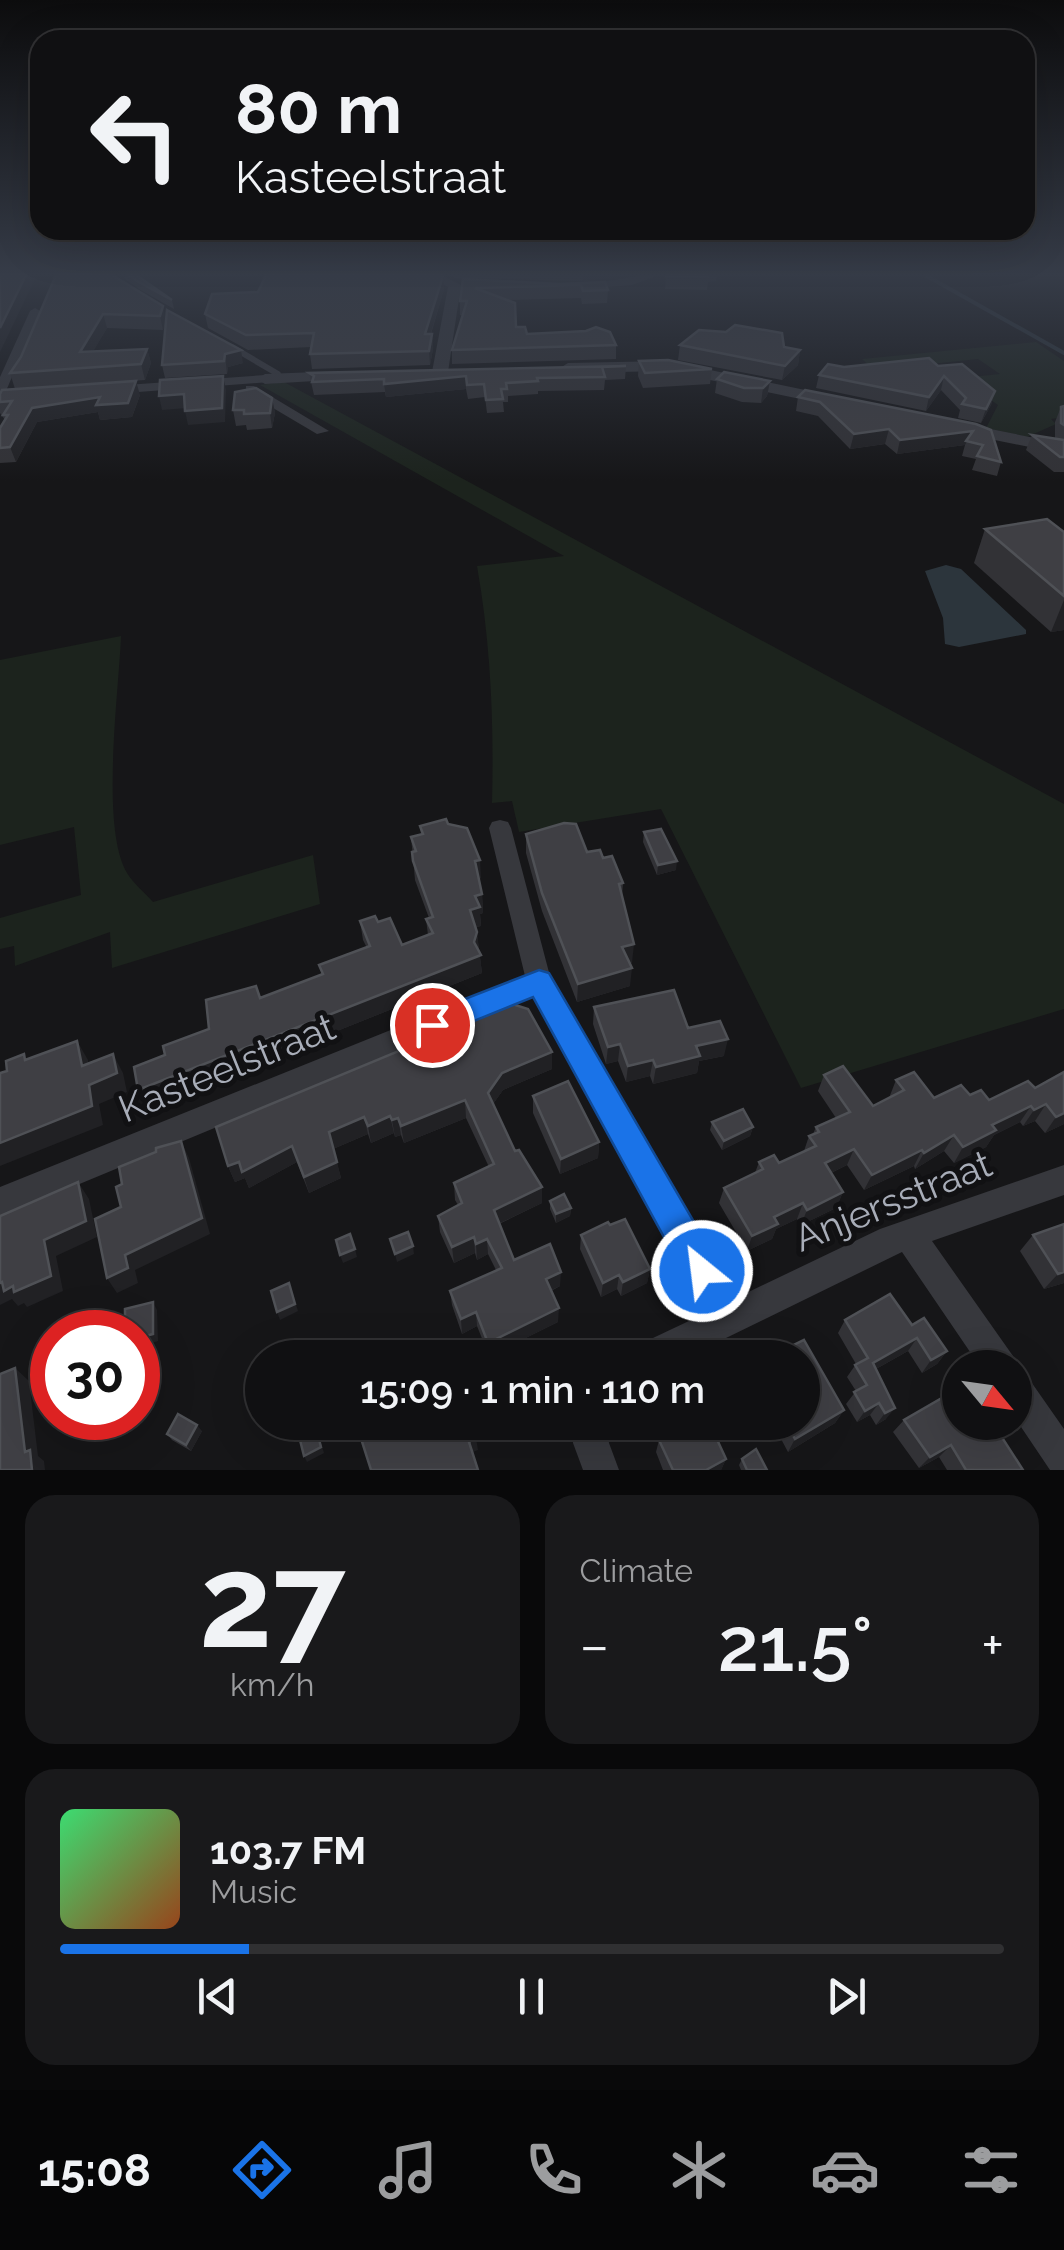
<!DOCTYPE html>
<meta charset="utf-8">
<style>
body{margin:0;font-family:Raleway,sans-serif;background:#19191b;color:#f1f3f6;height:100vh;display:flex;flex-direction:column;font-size:38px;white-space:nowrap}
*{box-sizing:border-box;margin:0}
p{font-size:32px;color:#9c9d9f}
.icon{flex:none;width:55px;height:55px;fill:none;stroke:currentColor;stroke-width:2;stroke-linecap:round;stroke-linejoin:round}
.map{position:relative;height:1470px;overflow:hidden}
.sheet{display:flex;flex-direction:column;gap:25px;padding:25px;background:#09090a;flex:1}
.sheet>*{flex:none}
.guide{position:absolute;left:30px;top:30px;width:1005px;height:210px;border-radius:30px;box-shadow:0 10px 40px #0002,0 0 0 2px #303032;background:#101012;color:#f1f3f6;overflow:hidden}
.needle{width:65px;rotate:119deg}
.fabs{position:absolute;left:942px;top:1350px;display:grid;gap:20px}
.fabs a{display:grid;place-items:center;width:90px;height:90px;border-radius:50%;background:#101012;box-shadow:0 10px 40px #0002,0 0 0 2px #303032;font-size:50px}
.speed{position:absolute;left:30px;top:1310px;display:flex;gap:20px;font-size:50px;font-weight:700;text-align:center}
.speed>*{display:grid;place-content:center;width:130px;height:130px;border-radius:50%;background:#101012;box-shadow:0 10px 40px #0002,0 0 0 2px #303032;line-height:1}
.speed .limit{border:15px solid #d22;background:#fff;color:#111}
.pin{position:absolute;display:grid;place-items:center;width:85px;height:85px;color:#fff;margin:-42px;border:5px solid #fff;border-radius:50%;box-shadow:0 2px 10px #0007}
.me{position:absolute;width:110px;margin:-55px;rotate:331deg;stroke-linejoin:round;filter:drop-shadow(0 0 8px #0008)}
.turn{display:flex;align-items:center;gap:35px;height:210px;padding:0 40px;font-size:45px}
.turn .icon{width:130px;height:130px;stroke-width:2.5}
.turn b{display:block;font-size:70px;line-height:85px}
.big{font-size:75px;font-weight:600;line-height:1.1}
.sheet .widget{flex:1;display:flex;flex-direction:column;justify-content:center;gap:15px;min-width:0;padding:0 35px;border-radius:30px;background:#19191b}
.sheet .dial{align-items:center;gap:0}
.dial b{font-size:130px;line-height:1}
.song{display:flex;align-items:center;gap:30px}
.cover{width:120px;height:120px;border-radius:15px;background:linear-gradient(135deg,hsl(140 70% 55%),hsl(20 70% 35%))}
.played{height:10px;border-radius:5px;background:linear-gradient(90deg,#1a73e8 20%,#303032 20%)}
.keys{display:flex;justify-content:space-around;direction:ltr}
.heat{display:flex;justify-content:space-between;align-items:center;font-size:55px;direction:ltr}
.sheet .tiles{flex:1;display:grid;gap:25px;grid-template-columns:1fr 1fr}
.widget:last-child{grid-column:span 2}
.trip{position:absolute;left:245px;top:1340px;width:575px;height:100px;border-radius:50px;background:#101012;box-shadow:0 10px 40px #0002,0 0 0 2px #303032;font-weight:600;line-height:100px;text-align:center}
.tabs{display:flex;height:160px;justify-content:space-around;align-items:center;background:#060607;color:#9c9d9f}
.tabs .icon{width:70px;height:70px}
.tabs .selected{color:#1a73e8}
.tabs b{font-size:45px;color:#f1f3f6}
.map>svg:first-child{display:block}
.green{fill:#1c231d}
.water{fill:#2c353c}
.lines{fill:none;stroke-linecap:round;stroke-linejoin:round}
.stream{stroke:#2c353c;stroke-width:4}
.service{stroke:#37383d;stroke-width:6}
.minor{fill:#37383d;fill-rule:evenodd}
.tertiary{fill:#37383d;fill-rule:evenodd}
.wall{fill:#323236}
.shaded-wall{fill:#212124}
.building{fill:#3f3f44;stroke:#4f5156;stroke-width:2.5}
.route{fill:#1a73e8;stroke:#114b97;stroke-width:2.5}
.labels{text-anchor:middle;stroke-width:10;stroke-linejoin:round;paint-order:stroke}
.near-street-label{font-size:38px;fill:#a8adb8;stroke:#111113}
</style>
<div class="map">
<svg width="1064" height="1470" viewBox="0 0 1064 1470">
<rect width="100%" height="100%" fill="#161618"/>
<g class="green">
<path d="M1036 342 1064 361V417L1051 419 1056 424 1027 437 986 428 998 405 974 388 971 377 1000 374 978 359 874 370 862 359Z"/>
<path d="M284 382 1064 804V1009L801 1088 661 809 519 832 512 801 492 803C494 723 491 646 477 566L564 556 260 385Z"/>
<path d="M121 636C119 691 100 828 127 873 133 883 145 893 153 902L313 855 320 904 112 968 110 932 15 966 14 946 0 949V918L81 895 74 827 0 845V660Z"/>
</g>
<path class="water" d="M946 565 961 569 1026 630V634L959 647 945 644 943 618 925 571Z"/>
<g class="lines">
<path class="stream" d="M925 275 1064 353"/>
<path class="service" d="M232 347 278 374V379"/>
<g class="minor">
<path d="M644 275H659L632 285 582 289 577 286Z"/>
<path d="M35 308 40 311 6 391 0 395V377L30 311Z"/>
<path d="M265 375 269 376V382L112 394 106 390 112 386Z"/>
<path d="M246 386H254L329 431 317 434 246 392Z"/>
<path d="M500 820 508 822 511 828 551 980 736 1298 880 1229 1064 1165V1195L932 1241 1013 1356 1016 1372 1027 1376 1064 1429V1470H1050L1015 1418V1368H981L902 1252 685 1358H632L636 1346 708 1312 533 996 0 1217V1187L525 976 489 828 492 822Z"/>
<path d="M572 1422H606L609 1443 619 1470H583L573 1443Z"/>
</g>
<g class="tertiary">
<path d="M424 275H441L461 285 448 372 440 377 432 372 448 287Z"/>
<path d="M667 361 834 396 842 401 834 406 667 371 568 373 560 368 568 363Z"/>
<path d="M343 371 351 376 348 379 265 384 257 379 265 374Z"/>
<path d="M961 423 1064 444V454L955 432 953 428Z"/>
</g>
</g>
<g class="wall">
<path d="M124 275H136L172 300 174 309 139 289 125 279Z"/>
<path d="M449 275H631L583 281 456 278Z"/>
<path d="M666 275H717L716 281 708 282 707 290 665 289Z"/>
<path d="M113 276 166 319 243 363 228 367 227 374 165 378 162 365 166 322 163 330 107 328 93 351 147 349 151 363 145 380 15 389 10 373 21 357Z"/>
<path d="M443 276 444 289 431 334H432L433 349 430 365 312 369 310 354 311 347 248 350 208 328 205 314 258 292Z"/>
<path d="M463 279 559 284 605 282 608 290 607 303 582 304 581 298 507 300 516 327 527 334 616 345V359L452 364V350L462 315H460V301Z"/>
<path d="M680 345 784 347 800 350 798 365 782 380 678 360Z"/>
<path d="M639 361 712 369 710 384 643 388 638 376Z"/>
<path d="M626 366 625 379 605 380 604 390 538 391V394L508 396V402H503L504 412 487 413 485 397 468 399 466 389 386 397 385 392 314 395 309 373Z"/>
<path d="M938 366 995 391 991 405 981 423 958 418 960 410 941 390 926 411 816 388 819 375 844 367Z"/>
<path d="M717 379 770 381 767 396 761 403 742 402 715 393Z"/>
<path d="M0 394 140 395 132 417 100 420 98 412 37 422 16 462 0 463V428L5 420 0 413Z"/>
<path d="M798 397 976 424 1001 462 997 476 972 470 976 459 962 456 965 445 897 454 885 444 850 449 818 416 796 411Z"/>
<path d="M272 398 275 413 272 428 247 430 246 425 236 426 233 410Z"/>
<path d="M1064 406V472H1054L1026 450 1032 435 1055 438V422L1061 407Z"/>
<path d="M985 529 1064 532V630L1051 632 974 563Z"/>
<path d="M420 826 481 878 479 879 482 894 483 913 480 914 481 926 476 927 482 973 147 1107 165 1055 260 998 322 975 319 965 367 948 363 940 360 921 378 922 402 945 428 935 426 919 429 918 415 880 411 837 421 834Z"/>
<path d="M644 832 676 870 657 875 643 842Z"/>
<path d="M526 834 603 858 623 883 622 897 632 963H630V986L577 1002 542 911 526 853Z"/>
<path d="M594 1007 688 1028 724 1056 699 1061 697 1073 653 1084 650 1076 626 1082 618 1061 606 1064 593 1024Z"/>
<path d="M552 1052V1069L503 1090 493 1104 515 1151 542 1187V1203L499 1224 514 1260 560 1286 551 1291 558 1322 489 1356 477 1326 462 1334 452 1305 450 1291 496 1270 488 1254 477 1260 475 1253 454 1263 440 1232 438 1216 458 1205 455 1200 454 1183 489 1167 466 1118 404 1143 401 1135 395 1137 394 1133 371 1143 368 1134 333 1149 341 1178 309 1193 297 1162 249 1188 245 1178 235 1182 228 1166Z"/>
<path d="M824 1075 873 1106 889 1098 896 1080 934 1098 970 1095 989 1100 1028 1081 1064 1124 1045 1133 1035 1121 1023 1126 1020 1122 994 1135 986 1147 954 1163 944 1151 915 1169 914 1166 864 1190 847 1165 831 1173 843 1192 836 1208 801 1225 797 1219 776 1229 772 1239 747 1251 719 1203 724 1188 755 1173 759 1162 779 1163 804 1151 809 1136 813 1134 816 1127 836 1118 818 1091Z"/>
<path d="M533 1096 599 1142 598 1158 560 1174 533 1113Z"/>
<path d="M712 1122 753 1127 750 1136 722 1150 710 1130Z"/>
<path d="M550 1201 571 1208 570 1216 556 1223 550 1209Z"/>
<path d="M1064 1224V1283L1044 1289 1020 1251 1033 1235Z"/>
<path d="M610 1225 650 1269 647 1283 621 1296 617 1289 601 1297 580 1249 581 1235Z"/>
<path d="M845 1320 912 1325 947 1351 937 1364 922 1373 908 1351 876 1369 886 1419 876 1425 870 1415 857 1422 846 1404 856 1391 847 1377 856 1364 838 1333Z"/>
<path d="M804 1340 844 1410 835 1423 788 1452 772 1422H802V1358H770Z"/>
<path d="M954 1416 1023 1470H947L939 1457 919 1468 893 1432 904 1420Z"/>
<path d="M678 1422H716L711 1426 726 1459 721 1470H663L656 1452 659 1440 681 1428Z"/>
<path d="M202 1431 191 1451 172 1440 167 1434Z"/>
<path d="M742 1459 767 1470H741L739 1465Z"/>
</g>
<g class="shaded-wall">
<path d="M18 275H37L0 352V328Z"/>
<path d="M583 275H631L583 281Z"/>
<path d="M443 276 444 289 426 349 425 334Z"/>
<path d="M163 306 166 320 163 330 160 316Z"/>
<path d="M103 314 107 328 84 367 80 352Z"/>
<path d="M432 334 433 349 430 365 429 351Z"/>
<path d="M147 349 151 363 145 380 141 364Z"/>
<path d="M241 350 243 363 228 367 227 374 225 354Z"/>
<path d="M800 350 798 365 782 380 785 366Z"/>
<path d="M223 376 226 390 225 422 188 425 185 411Z"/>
<path d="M466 376V389L386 397 384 384Z"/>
<path d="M944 376 941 390 926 411 929 397Z"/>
<path d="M136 381 140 395 132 417 100 420 98 412 37 422 16 462 10 447 32 408Z"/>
<path d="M770 381 767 396 761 403 763 388Z"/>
<path d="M995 391 991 405 981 423 986 409Z"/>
<path d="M184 394 187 408 162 410 159 396Z"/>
<path d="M272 398 275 413 272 428 270 413Z"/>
<path d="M889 429 885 444 850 449 854 434Z"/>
<path d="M973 431 965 445 897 454 900 440Z"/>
<path d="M1064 600V630L1051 632Z"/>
<path d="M480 860 481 878 476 880 475 861Z"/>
<path d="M677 861 676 870 657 875 658 865Z"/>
<path d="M482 894 483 913 480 914 481 926 471 928 470 910 475 896Z"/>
<path d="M477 932 482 973 147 1107 138 1090 474 942Z"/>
<path d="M634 944 632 963 620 965 622 947Z"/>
<path d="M632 968 630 986 577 1002 578 984Z"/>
<path d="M728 1039 724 1056 699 1061 697 1073 653 1084 656 1067 696 1046Z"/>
<path d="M77 1041 88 1060 92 1083 113 1054 123 1073 127 1092 99 1104 103 1125 0 1166V1143L82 1066Z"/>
<path d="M620 1044 618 1061 606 1064 608 1047Z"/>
<path d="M552 1052V1069L503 1090 489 1110 488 1093 502 1073Z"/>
<path d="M653 1060 650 1076 626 1082 628 1066Z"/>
<path d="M465 1100 466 1118 404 1143 401 1126Z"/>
<path d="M1046 1104 1035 1121 1023 1126 1034 1110Z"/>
<path d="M1031 1106 1020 1122 994 1135 986 1147 954 1163 963 1147 992 1125Z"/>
<path d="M1064 1113V1124L1045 1133 1056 1117Z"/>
<path d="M390 1116 394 1133 371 1143 368 1126Z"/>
<path d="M364 1117 368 1134 333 1149 329 1132Z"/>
<path d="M398 1118 401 1135 395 1137 392 1120Z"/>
<path d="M753 1127 750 1136 722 1150 724 1141Z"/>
<path d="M954 1135 944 1151 915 1169 924 1153Z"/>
<path d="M181 1141 189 1158 210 1234 135 1270 138 1283 117 1293 107 1278 125 1255Z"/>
<path d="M599 1142 598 1158 560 1174 561 1159Z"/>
<path d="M292 1146 297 1162 249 1188 245 1178 235 1182 228 1166Z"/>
<path d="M854 1149 847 1165 818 1179 825 1163Z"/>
<path d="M922 1150 914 1166 864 1190 872 1175Z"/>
<path d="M337 1162 341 1178 309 1193 304 1177Z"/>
<path d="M78 1182 89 1199 97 1237 56 1256 63 1291 27 1307 24 1303 18 1306 12 1299 0 1305V1283L2 1282 13 1286 44 1240Z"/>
<path d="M542 1187V1203L494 1226V1210Z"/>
<path d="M843 1192 836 1208 801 1225 807 1210Z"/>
<path d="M803 1203 797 1219 776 1229 772 1239 747 1251 752 1236 774 1217Z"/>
<path d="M571 1208 570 1216 556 1223V1214Z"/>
<path d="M474 1237 475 1253 454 1263 452 1247Z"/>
<path d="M487 1239 488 1254 477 1260 476 1244Z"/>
<path d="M413 1246 414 1254 397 1262 395 1254Z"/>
<path d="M355 1249 357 1257 343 1263 340 1255Z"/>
<path d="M650 1269 647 1283 621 1296 623 1282Z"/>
<path d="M561 1272 560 1286 545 1293 546 1279Z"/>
<path d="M1064 1272V1283L1044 1289 1058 1274Z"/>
<path d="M619 1275 617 1289 601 1297 603 1283Z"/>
<path d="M289 1283 298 1311 280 1320 277 1312Z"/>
<path d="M153 1302 157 1310 158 1341 138 1347V1338Z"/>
<path d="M559 1308 558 1322 489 1356 488 1343Z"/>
<path d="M476 1312 477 1326 462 1334 461 1319Z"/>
<path d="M917 1338 908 1351 865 1375 873 1363Z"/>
<path d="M947 1351 937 1364 922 1373 931 1360Z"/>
<path d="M15 1368 29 1381 38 1456 44 1461 45 1470H32L25 1452Z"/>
<path d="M879 1403 870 1415 857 1422 865 1411Z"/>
<path d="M895 1408 886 1419 876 1425 885 1413Z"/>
<path d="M844 1410 835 1423 788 1452 795 1439Z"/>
<path d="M315 1424 324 1453 307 1462 304 1456Z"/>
<path d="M197 1425 202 1431 191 1451 186 1445Z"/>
<path d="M476 1438 478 1450 470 1453 469 1442Z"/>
<path d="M951 1445 939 1457 919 1468 930 1457Z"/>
<path d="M726 1459 721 1470H706Z"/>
</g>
<g class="building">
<path d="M0 275H26L0 328Z"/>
<path d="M56 275H112L163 306 160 316 103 314 80 352 147 349 141 364 10 373 21 357Z"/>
<path d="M129 275H136L172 300 137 281Z"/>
<path d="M266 275H441L443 276 425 334H432L429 351 310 354 314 333 246 335 205 314 212 294 258 292Z"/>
<path d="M666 275H707L708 277 666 276Z"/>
<path d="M463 279 559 284 605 282 608 290 583 291 581 285 475 288 515 303 516 327H525L527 334 586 331 596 327 610 332 616 345 452 350 467 301H460Z"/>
<path d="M167 310 241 350 225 354 224 361 162 365Z"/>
<path d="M735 325 782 333 784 347 800 350 785 366 680 345 699 330 726 332Z"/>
<path d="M929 358 938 366 962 364 995 391 986 409 962 404 966 398 944 376 929 397 819 375 828 364 844 367Z"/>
<path d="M668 360 712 369 645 373 639 361Z"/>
<path d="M626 366 602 367 605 377 537 378 538 381 506 383 507 389H501L503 399 486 400 484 384 467 385 466 376 384 384V379L312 382 314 376 309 373Z"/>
<path d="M724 372 770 381 763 388H744L717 379Z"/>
<path d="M223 376 222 408 185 411 184 394 159 396 160 380Z"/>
<path d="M136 381 128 403 96 405 100 397 32 408 10 447 0 448V428L8 415H3L12 401 0 402V394L2 390Z"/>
<path d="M256 388 272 398 270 413 244 414V410H233L235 392Z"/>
<path d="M805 390 976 424 991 430 1001 462 977 456 983 445 966 441 973 431 900 440 889 429 854 434 820 402 798 397Z"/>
<path d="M1064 406V425L1061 423V407Z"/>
<path d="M1032 435 1064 440V457H1060Z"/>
<path d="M1047 519 1064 532V596L985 529Z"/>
<path d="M446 819 448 824 467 828 480 860 475 861 482 894 475 896 480 907 470 910 477 932 474 942 481 955 138 1090 134 1067 165 1055 163 1046 209 1029 206 1000 256 986 260 998 323 974 319 965 370 946 360 921 375 916 378 922 390 918 402 945 433 933 426 919 433 917 413 861 412 852 416 851 411 837 423 834 420 826Z"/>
<path d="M564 823 576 824 587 852 600 850 603 858 612 856 623 883 619 884 634 944 622 947 632 968 578 984 542 893 526 834Z"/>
<path d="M661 829 677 861 658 865 644 832Z"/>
<path d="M674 990 688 1028 720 1021 728 1039 696 1046 700 1056 656 1067 653 1060 628 1066 620 1044 608 1047 594 1007Z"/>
<path d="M512 1004 528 1009 552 1052 502 1073 488 1093 515 1151 519 1150 542 1187 494 1210 514 1260 550 1244 561 1272 546 1279 559 1308 488 1343 476 1312 461 1319 450 1291 502 1268 487 1239 476 1244 474 1237 452 1247 438 1216 462 1203 454 1183 494 1164 465 1100 401 1126 398 1118 392 1120 390 1116 368 1126 364 1117 329 1132 337 1162 304 1177 292 1146 242 1172 239 1162 228 1166 216 1127Z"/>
<path d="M77 1041 82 1066 113 1054 117 1073 89 1085 92 1106 0 1143V1073L7 1071 6 1061 24 1054 25 1060Z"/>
<path d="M843 1066 873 1106 904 1090 896 1080 914 1072 934 1098 961 1085 970 1095 981 1090 989 1100 1028 1081 1035 1088 1064 1072V1113L1056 1117 1046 1104 1034 1110 1031 1106 992 1125 996 1130 963 1147 954 1135 924 1153 922 1150 872 1175 854 1149 825 1163 843 1192 807 1210 803 1203 774 1217 778 1224 752 1236 724 1188 763 1169 759 1162 774 1155 779 1163 816 1146 809 1136 819 1132 816 1127 850 1112 824 1075Z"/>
<path d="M568 1081 599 1142 561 1159 533 1096Z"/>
<path d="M743 1109 753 1127 724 1141 712 1122Z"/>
<path d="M181 1141 202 1218 125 1255 128 1268 107 1278 95 1219 121 1207 116 1187 122 1184 119 1167 156 1152V1148Z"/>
<path d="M78 1182 86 1221 44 1240 51 1276 14 1292 13 1286 4 1291 2 1282 0 1283V1216Z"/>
<path d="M564 1194 571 1208 556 1214 550 1201Z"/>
<path d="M625 1219 650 1269 623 1282 619 1275 603 1283 581 1235 608 1222 610 1225Z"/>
<path d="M1064 1224V1272L1058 1274 1033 1235Z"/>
<path d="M408 1232 413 1246 395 1254 390 1239Z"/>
<path d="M350 1234 355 1249 340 1255 336 1240Z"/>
<path d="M289 1283 295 1304 277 1312 271 1291Z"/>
<path d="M890 1294 912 1325 924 1318 947 1351 931 1360 917 1338 873 1363 895 1408 885 1413 879 1403 865 1411 854 1392 867 1385 855 1365 868 1358 845 1320Z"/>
<path d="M153 1302V1334L138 1338V1332H125V1309Z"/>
<path d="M804 1340 844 1410 795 1439 786 1422H802V1358L771 1356Z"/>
<path d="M15 1368 25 1452 30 1450 32 1470H0V1374Z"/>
<path d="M942 1398 954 1416 960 1413V1422H992L1023 1470H966L951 1445 930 1457 904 1420Z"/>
<path d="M178 1414 197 1425 186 1445 167 1434Z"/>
<path d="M365 1422H471L476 1438 469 1442 478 1470H371L357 1426Z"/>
<path d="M689 1422H709L726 1459 706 1470H673L659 1440Z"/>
<path d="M315 1424 321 1447 304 1456 298 1432Z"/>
<path d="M756 1449 767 1470H747L742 1459Z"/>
</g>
<linearGradient id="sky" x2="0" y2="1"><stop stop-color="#0c0c0d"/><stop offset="0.57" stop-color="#363c48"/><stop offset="1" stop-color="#363c48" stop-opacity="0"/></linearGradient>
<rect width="1064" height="481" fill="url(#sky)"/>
<path class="route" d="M539 970 549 973 715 1258 720 1271 715 1283 702 1289 689 1283 533 997 432 1038 421 1035 417 1025 421 1016Z"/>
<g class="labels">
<g class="near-street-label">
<text transform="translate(227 1068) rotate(-22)" y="13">Kasteelstraat</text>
<text transform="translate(893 1201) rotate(-22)" y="13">Anjersstraat</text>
</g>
</g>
</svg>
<div class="fabs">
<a><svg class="needle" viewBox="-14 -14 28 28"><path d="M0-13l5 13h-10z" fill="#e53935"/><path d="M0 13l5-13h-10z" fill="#9c9d9f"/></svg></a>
</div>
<div class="speed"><div class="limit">30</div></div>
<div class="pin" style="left:432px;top:1025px;background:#d93025"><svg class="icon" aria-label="arrive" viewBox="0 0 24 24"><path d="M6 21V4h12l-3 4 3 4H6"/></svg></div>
<svg class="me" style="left:702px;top:1271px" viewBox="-20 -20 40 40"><circle r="17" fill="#1a73e8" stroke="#fff" stroke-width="3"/><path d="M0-11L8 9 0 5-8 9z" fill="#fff"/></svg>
<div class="trip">15:09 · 1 min · 110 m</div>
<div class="guide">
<div class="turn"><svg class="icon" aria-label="left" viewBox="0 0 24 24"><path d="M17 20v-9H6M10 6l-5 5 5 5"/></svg><div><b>80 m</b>Kasteelstraat</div></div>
</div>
</div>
<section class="sheet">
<div class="tiles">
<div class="widget dial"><b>27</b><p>km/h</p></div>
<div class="widget"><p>Climate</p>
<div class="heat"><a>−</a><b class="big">21.5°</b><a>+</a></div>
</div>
<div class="widget">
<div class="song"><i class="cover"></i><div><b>103.7 FM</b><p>Music</p></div></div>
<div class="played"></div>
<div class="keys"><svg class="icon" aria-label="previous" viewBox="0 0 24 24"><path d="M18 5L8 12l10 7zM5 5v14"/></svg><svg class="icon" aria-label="pause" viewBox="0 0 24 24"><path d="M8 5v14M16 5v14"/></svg><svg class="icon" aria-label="next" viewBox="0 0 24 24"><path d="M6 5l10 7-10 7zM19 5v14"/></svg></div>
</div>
</div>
</section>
<nav class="tabs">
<b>15:08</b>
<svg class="icon selected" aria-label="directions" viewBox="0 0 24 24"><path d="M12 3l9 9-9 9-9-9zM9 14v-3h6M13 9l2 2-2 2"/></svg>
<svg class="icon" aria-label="music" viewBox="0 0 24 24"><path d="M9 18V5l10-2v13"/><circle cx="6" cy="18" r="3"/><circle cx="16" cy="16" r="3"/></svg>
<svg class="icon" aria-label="phone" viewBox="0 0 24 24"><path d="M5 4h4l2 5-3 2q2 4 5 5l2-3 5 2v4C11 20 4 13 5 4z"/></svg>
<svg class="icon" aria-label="climate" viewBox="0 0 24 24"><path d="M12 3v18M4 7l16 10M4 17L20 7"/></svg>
<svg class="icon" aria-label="car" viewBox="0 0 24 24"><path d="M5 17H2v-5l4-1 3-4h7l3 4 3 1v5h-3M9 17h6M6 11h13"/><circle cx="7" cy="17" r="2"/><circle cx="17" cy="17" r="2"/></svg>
<svg class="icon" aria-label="filters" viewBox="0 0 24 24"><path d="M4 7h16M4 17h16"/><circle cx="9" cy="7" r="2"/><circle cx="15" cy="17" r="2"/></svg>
</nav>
